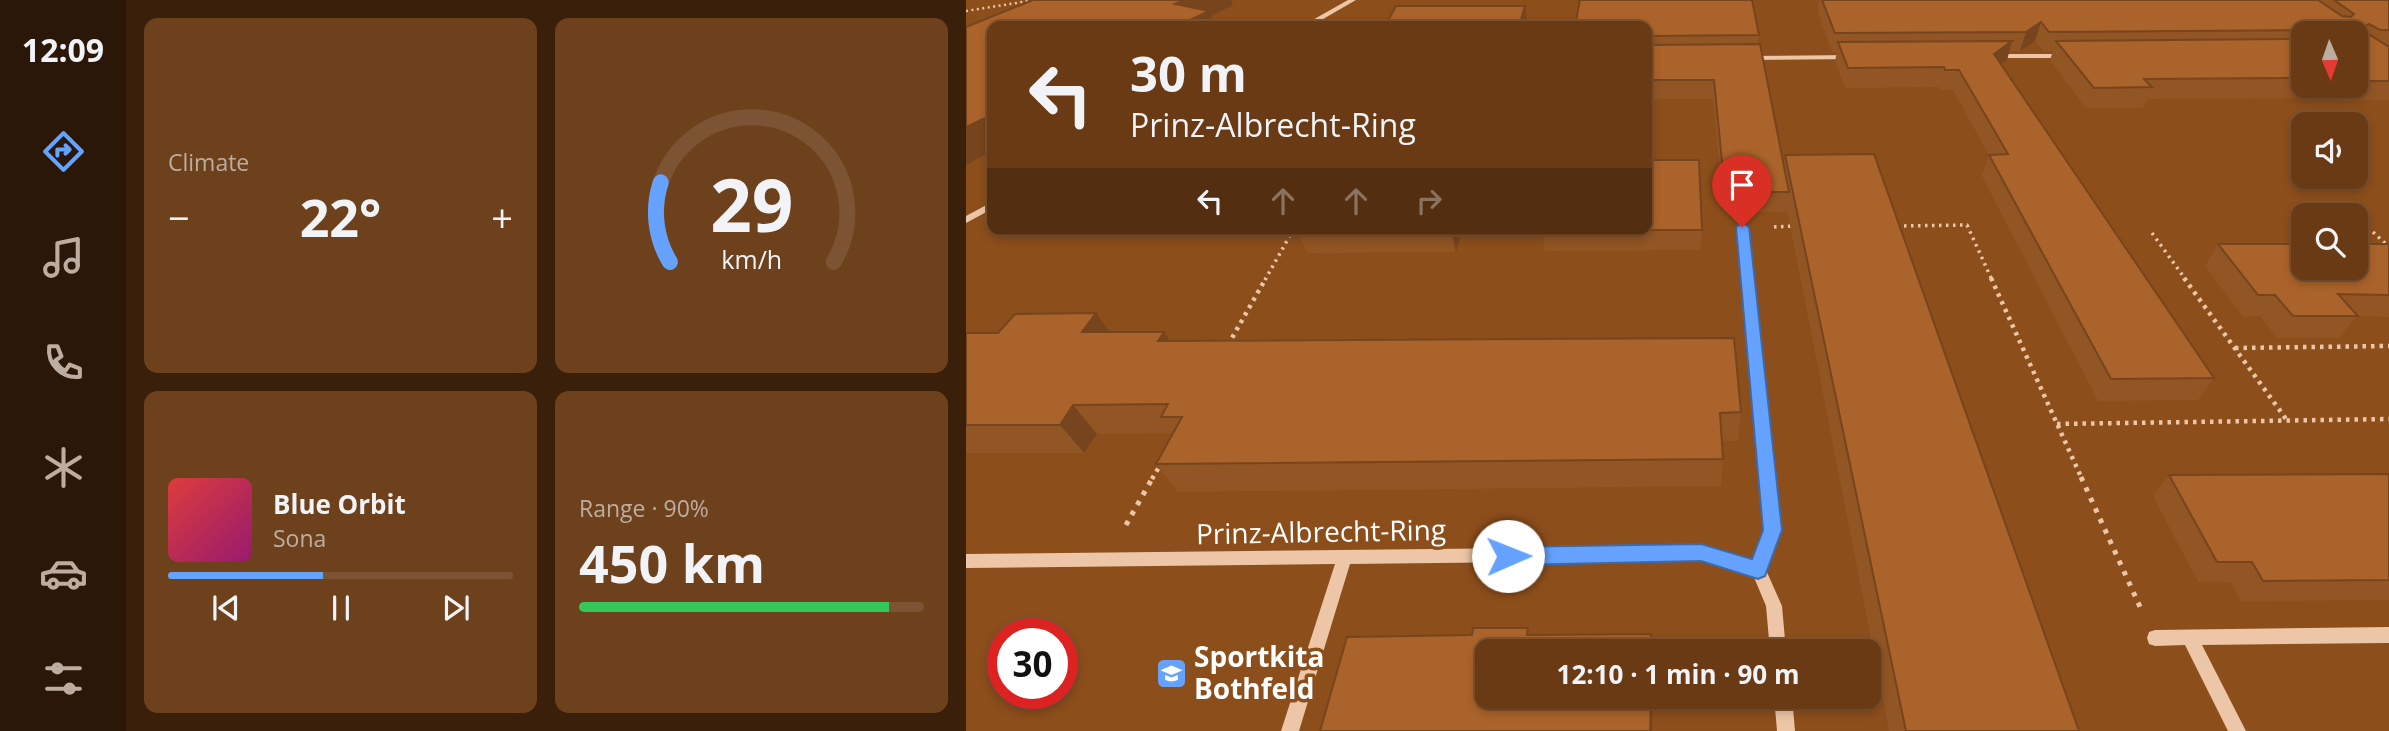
<!DOCTYPE html>
<meta charset="utf-8">
<style>
body{margin:0;font-family:"Open Sans",sans-serif;background:#6e411d;color:#f1f3f6;height:100vh;display:flex;flex-direction:column;font-size:26px;white-space:nowrap}
*{box-sizing:border-box;margin:0}
p{font-size:23px;color:#bdada0}
.icon{flex:none;width:38px;height:38px;fill:none;stroke:currentColor;stroke-width:2;stroke-linecap:round;stroke-linejoin:round}
.map{position:relative;flex:1;overflow:hidden}
.sheet{display:flex;flex-direction:column;gap:18px;padding:18px;background:#3a200b;width:840px}
.sheet>*{flex:none}
.top-card{position:absolute;left:21px;top:21px;width:665px;height:214px;border-radius:14px;box-shadow:0 4px 10px #0003,0 0 0 2px #7c5434;background:#693a14;color:#f1f3f6;overflow:hidden}
.needle{width:46px;rotate:178deg}
.buttons{position:absolute;left:1325px;top:21px;display:grid;gap:14px}
.buttons a{display:grid;place-items:center;width:77px;height:77px;border-radius:14px;background:#693a14;box-shadow:0 4px 10px #0003,0 0 0 2px #7c5434;font-size:35px}
.speed{position:absolute;left:21px;top:618px;display:flex;gap:14px;font-size:35px;font-weight:700;text-align:center}
.speed>*{display:grid;place-content:center;width:91px;height:91px;border-radius:50%;background:#693a14;box-shadow:0 4px 10px #0003,0 0 0 2px #7c5434;line-height:1}
.speed .limit{border:10px solid #d22;background:#fff;color:#111}
.pin{position:absolute;display:grid;place-items:center;width:60px;height:60px;color:#fff;margin:-72px -30px;border-radius:50% 50% 50% 0;rotate:-45deg;box-shadow:0 0 7px #0007}
.pin .icon{rotate:45deg}
.me{position:absolute;width:77px;margin:-38px;rotate:89deg;stroke-linejoin:round;filter:drop-shadow(0 0 5px #0008)}
.turn{display:flex;align-items:center;gap:24px;height:147px;padding:0 28px;font-size:32px}
.turn .icon{width:91px;height:91px;stroke-width:2.5}
.turn b{display:block;font-size:49px;line-height:60px}
.lanes{display:flex;align-items:center;height:66px;padding:0 28px;background:#0003;justify-content:center;gap:35px;direction:ltr}
.lanes .off{opacity:.35}
.big{font-size:52px;font-weight:700;line-height:1.1}
.sheet .tile{flex:1;display:flex;flex-direction:column;justify-content:center;gap:10px;min-width:0;padding:0 24px;border-radius:14px;background:#6e411d}
.sheet .dial{align-items:center;gap:0}
.dial svg{height:182px;overflow:visible;fill:none;stroke:#7c5434;stroke-width:7;stroke-linecap:round;text-anchor:middle}
.dial text{fill:#f1f3f6;stroke:none}
.song{display:flex;align-items:center;gap:21px}
.cover{width:84px;height:84px;border-radius:10px;background:linear-gradient(135deg,hsl(0 70% 55%),hsl(320 70% 35%))}
.played{height:7px;border-radius:4px;background:linear-gradient(90deg,#64a2fe 45%,#7c5434 45%)}
.keys{display:flex;justify-content:space-around;direction:ltr}
.heat{display:flex;justify-content:space-between;align-items:center;font-size:38px;direction:ltr}
.charge{height:10px;border-radius:5px;background:linear-gradient(90deg,#34c759 90%,#7c5434 0)}
.sheet .tiles{flex:1;display:grid;gap:18px;grid-template-columns:repeat(2,1fr)}
.trip{position:absolute;left:509px;top:639px;width:406px;height:70px;border-radius:14px;background:#693a14;box-shadow:0 4px 10px #0003,0 0 0 2px #7c5434;font-weight:700;line-height:70px;text-align:center}
main{display:flex;flex:1;min-height:0}
.dock{display:flex;flex-direction:column;width:126px;justify-content:space-around;align-items:center;background:#2a1708;color:#bdada0}
.dock .icon{width:49px;height:49px}
.dock .on{color:#64a2fe}
.dock b{font-size:32px;color:#f1f3f6}
.map>svg:first-child{display:block}
.lines{fill:none;stroke-linecap:round;stroke-linejoin:round}
.path-far3{stroke:#edc6a7;stroke-width:2.5;stroke-dasharray:2 3.5;stroke-linecap:butt}
.path-far2{stroke:#edc6a7;stroke-width:3.5;stroke-dasharray:2.5 4.5;stroke-linecap:butt}
.path-far1{stroke:#edc6a7;stroke-width:4.5;stroke-dasharray:3.5 5;stroke-linecap:butt}
.path{stroke:#edc6a7;stroke-width:5;stroke-dasharray:4.5 7;stroke-linecap:butt}
.minor{fill:#edc6a7;fill-rule:evenodd}
.wall{fill:#925524;fill-rule:evenodd}
.shaded-wall{fill:#77451d}
.building{fill:#aa632a;stroke:#77451d;stroke-width:2}
.route{fill:#64a2fe;stroke:#4169a5;stroke-width:2}
.labels{text-anchor:middle;stroke-width:7;stroke-linejoin:round;paint-order:stroke}
.near-street-label{font-size:28px;fill:#fff;stroke:#8c4e1b}
.near-poi-label{font-size:28px;font-weight:bold;fill:#fff;stroke:#8c4e1b;text-anchor:start}
</style>
<main>
<nav class="dock">
<b>12:09</b>
<svg class="icon on" aria-label="directions" viewBox="0 0 24 24"><path d="M12 3l9 9-9 9-9-9zM9 14v-3h6M13 9l2 2-2 2"/></svg>
<svg class="icon" aria-label="music" viewBox="0 0 24 24"><path d="M9 18V5l10-2v13"/><circle cx="6" cy="18" r="3"/><circle cx="16" cy="16" r="3"/></svg>
<svg class="icon" aria-label="phone" viewBox="0 0 24 24"><path d="M5 4h4l2 5-3 2q2 4 5 5l2-3 5 2v4C11 20 4 13 5 4z"/></svg>
<svg class="icon" aria-label="climate" viewBox="0 0 24 24"><path d="M12 3v18M4 7l16 10M4 17L20 7"/></svg>
<svg class="icon" aria-label="car" viewBox="0 0 24 24"><path d="M5 17H2v-5l4-1 3-4h7l3 4 3 1v5h-3M9 17h6M6 11h13"/><circle cx="7" cy="17" r="2"/><circle cx="17" cy="17" r="2"/></svg>
<svg class="icon" aria-label="filters" viewBox="0 0 24 24"><path d="M4 7h16M4 17h16"/><circle cx="9" cy="7" r="2"/><circle cx="15" cy="17" r="2"/></svg>
</nav>
<section class="sheet">
<div class="tiles">
<div class="tile"><p>Climate</p>
<div class="heat"><a>−</a><b class="big">22°</b><a>+</a></div>
</div>
<div class="tile dial"><svg viewBox="0 0 100 80">
<path d="M14 69A42 42 0 1 1 86 69"/>
<path d="M14 69A42 42 0 0 1 10 34" stroke="#64a2fe"/>
<text x="50" y="56" font-size="32" font-weight="700">29</text>
<text x="50" y="72" font-size="11">km/h</text>
</svg></div>
<div class="tile">
<div class="song"><i class="cover"></i><div><b>Blue Orbit</b><p>Sona</p></div></div>
<div class="played"></div>
<div class="keys"><svg class="icon" aria-label="previous" viewBox="0 0 24 24"><path d="M18 5L8 12l10 7zM5 5v14"/></svg><svg class="icon" aria-label="pause" viewBox="0 0 24 24"><path d="M8 5v14M16 5v14"/></svg><svg class="icon" aria-label="next" viewBox="0 0 24 24"><path d="M6 5l10 7-10 7zM19 5v14"/></svg></div>
</div>
<div class="tile"><p>Range · 90%</p><b class="big">450 km</b><div class="charge"></div></div>
</div>
</section>
<div class="map">
<svg width="1423" height="731" viewBox="0 0 1423 731">
<rect width="100%" height="100%" fill="#8c4e1b"/>
<g class="lines">
<path class="path-far3" d="M0 11 69 0"/>
<g class="path-far2">
<path d="M931 226 1001 225 1026 280"/>
<path d="M808 227 827 226"/>
<path d="M1407 232 1423 247"/>
<path d="M1186 233 1220 280"/>
<path d="M299 280 327 230H340"/>
</g>
<g class="path-far1">
<path d="M1025 278 1116 479"/>
<path d="M1218 278 1320 419"/>
<path d="M262 345 300 278"/>
<path d="M1269 348 1423 346"/>
<path d="M1091 424 1423 419"/>
<path d="M186 479 196 462"/>
</g>
<g class="path">
<path d="M1115 477 1175 609"/>
<path d="M160 525 187 477"/>
</g>
<g class="minor">
<path d="M382 0H390L345 26H336Z"/>
<path d="M1025 54H1100L1104 56 1100 58H1025Z"/>
<path d="M887 55 891 57 890 59 783 60 779 58 783 56Z"/>
<path d="M26 202V209L0 223V216Z"/>
<path d="M776 224 781 227 813 530 800 570 816 606 820 651H804L800 606 787 575 735 560 384 564 333 731H315L369 564 0 568V554L735 546 787 562 799 530 771 227Z"/>
<path d="M1423 627V643L1236 645 1280 731H1262L1219 645 1189 646 1183 644 1181 638 1183 632 1189 630Z"/>
<path d="M808 696H826L829 731H811Z"/>
</g>
</g>
<g class="wall">
<path d="M853 0H1423V100L1373 101 1368 98 1181 99 1177 108H1120L1084 60 1087 51H1077L1069 41 1054 51H1043L1041 60 1035 64 1248 378 1232 400 1132 401 1016 176 1023 155 987 90H974L973 87 879 88 869 61 871 52H866L852 12ZM1337 33H1390V86H1337Z"/>
<path d="M681 26 793 35 792 44 818 164 819 155 1113 731H923L821 210V212H758L747 99H681Z"/>
<path d="M497 229 490 252 341 253 333 235Z"/>
<path d="M576 229 736 230 735 250 579 251Z"/>
<path d="M1252 244H1423V317L1391 316 1373 338H1311L1294 316 1277 317 1239 266Z"/>
<path d="M144 332 204 341 775 412 772 441H756L757 459 755 486 212 492 190 464 207 434 206 433 131 434 118 453H0V333Z"/>
<path d="M1423 474V600L1275 601 1265 582H1232L1187 496 1203 475Z"/>
</g>
<g class="shaded-wall">
<path d="M218 0H265L267 5 245 16 250 26H212L209 4Z"/>
<path d="M559 6 561 21 560 26H553Z"/>
<path d="M1075 22 1069 41 1054 51 1060 32Z"/>
<path d="M1046 41 1041 60 1022 73 1028 54Z"/>
<path d="M21 117 26 124V151L0 165V127Z"/>
<path d="M487 229H497L490 252 486 234Z"/>
<path d="M130 313 151 342 116 332Z"/>
<path d="M198 332 217 361 192 341Z"/>
<path d="M107 405 131 434 118 453 94 425Z"/>
<path d="M685 696H687L686 731H684Z"/>
</g>
<g class="building">
<path d="M67 0H218L209 4 243 11 212 26H26V117H21L0 127V27Z"/>
<path d="M614 0H786L793 35 681 36V26H609Z"/>
<path d="M856 0H1352L1376 16 1385 17 1388 14 1368 0H1423V30H1414L1403 24 1399 26 1401 33 1423 47V81H1390V33H1351L1348 30 1083 32 1075 22 1060 32 869 33Z"/>
<path d="M430 6H559L553 26H419Z"/>
<path d="M1337 39V78L1178 79 1186 87 1128 88 1090 41Z"/>
<path d="M1046 41 1028 54 1248 378 1145 379 1023 155 1042 154 993 70H979L978 67 882 68 872 42Z"/>
<path d="M794 44 823 192H759L748 80H681V45Z"/>
<path d="M908 154 1113 731H940L819 155Z"/>
<path d="M681 160H733L736 230H576L681 229Z"/>
<path d="M336 229H487L486 234 333 235Z"/>
<path d="M1252 244H1337V268H1390V244H1423V295L1372 294 1392 316H1327L1309 295H1292Z"/>
<path d="M130 313 116 332H198L192 341 768 338 775 412 754 413 757 459 190 464 216 417H195L202 404 107 405 94 425H0V333H32L49 314Z"/>
<path d="M1423 474V580L1297 581 1286 562H1251L1203 475Z"/>
<path d="M507 628H562L561 635 685 634V651H522V696H685L684 731H354L381 637 506 635Z"/>
</g>
<path class="route" d="M776 223 783 227 816 530 799 576 792 579 735 561 542 565 536 562 533 556 536 550 542 547 735 544 786 559 797 530 770 227Z"/>
<defs>
<symbol id="school-square" viewBox="-11 -11 22 22"><rect x="-9" y="-9" width="18" height="18" rx="4" fill="#64a2fe" stroke="#8c4e1b"/><path d="M0-5L7-2L0 1L-7-2ZM-4 1L0 2.5L4 1V4Q0 6-4 4Z" fill="#fff"/></symbol>
</defs>
<g fill-rule="evenodd">
<use href="#school-square" x="188" y="656" width="35" height="35"/>
</g>
<g class="labels">
<g class="near-street-label">
<text transform="translate(355 532) rotate(-1)" y="10">Prinz-Albrecht-Ring</text>
</g>
<g class="near-poi-label">
<text x="228" y="667">Sportkita<tspan x="228" dy="32">Bothfeld</tspan></text>
</g>
</g>
</svg>
<div class="buttons">
<a><svg class="needle" viewBox="-14 -14 28 28"><path d="M0-13l5 13h-10z" fill="#e53935"/><path d="M0 13l5-13h-10z" fill="#bdada0"/></svg></a>
<a><svg class="icon" aria-label="sound" viewBox="0 0 24 24"><path d="M4 9h4l5-4v14l-5-4H4zM17 9q2 3 0 6"/></svg></a>
<a><svg class="icon" aria-label="search" viewBox="0 0 24 24"><circle cx="10" cy="10" r="6"/><path d="M15 15l6 6"/></svg></a>
</div>
<div class="speed"><div class="limit">30</div></div>
<div class="pin" style="left:776px;top:227px;background:#d93025"><svg class="icon" aria-label="arrive" viewBox="0 0 24 24"><path d="M6 21V4h12l-3 4 3 4H6"/></svg></div>
<svg class="me" style="left:542px;top:556px" viewBox="-20 -20 40 40"><circle r="19" fill="#fff"/><path d="M0-13L10 11 0 6-10 11z" fill="#64a2fe"/></svg>
<div class="trip">12:10 · 1 min · 90 m</div>
<div class="top-card">
<div class="turn"><svg class="icon" aria-label="left" viewBox="0 0 24 24"><path d="M17 20v-9H6M10 6l-5 5 5 5"/></svg><div><b>30 m</b>Prinz-Albrecht-Ring</div></div>
<div class="lanes"><svg class="icon" aria-label="left" viewBox="0 0 24 24"><path d="M17 20v-9H6M10 6l-5 5 5 5"/></svg><svg class="icon off" aria-label="ahead" viewBox="0 0 24 24"><path d="M12 20V5M6 11l6-6 6 6"/></svg><svg class="icon off" aria-label="ahead" viewBox="0 0 24 24"><path d="M12 20V5M6 11l6-6 6 6"/></svg><svg class="icon off" aria-label="right" viewBox="0 0 24 24"><path d="M7 20v-9h11M14 6l5 5-5 5"/></svg></div>
</div>
</div>
</main>
